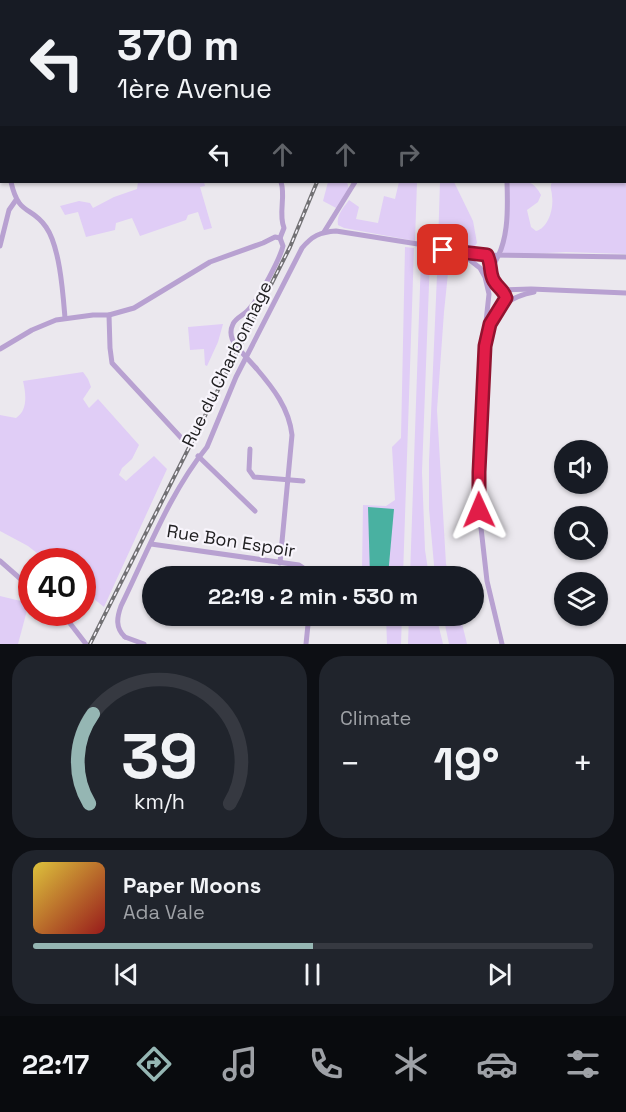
<!DOCTYPE html>
<meta charset="utf-8">
<style>
body{margin:0;font-family:"Space Grotesk",sans-serif;background:#20242c;color:#f1f3f6;height:100vh;display:flex;flex-direction:column;font-size:22px;white-space:nowrap}
*{box-sizing:border-box;margin:0}
p{font-size:20px;color:#9ea1a6}
.icon{flex:none;width:33px;height:33px;fill:none;stroke:currentColor;stroke-width:2;stroke-linecap:round;stroke-linejoin:round}
.map{position:relative;height:644px;overflow:hidden}
.side{display:flex;flex-direction:column;gap:12px;padding:12px;background:#0d0f14;flex:1}
.side>*{flex:none}
.guide{position:absolute;left:0px;top:0px;width:627px;height:183px;box-shadow:0 2px 4px #0004;background:#171b24;color:#f1f3f6;overflow:hidden}
.buttons{position:absolute;left:554px;top:440px;display:grid;gap:12px}
.buttons a{display:grid;place-items:center;width:54px;height:54px;border-radius:50%;background:#171b24;box-shadow:0 2px 4px #0004;font-size:30px}
.speed{position:absolute;left:18px;top:548px;display:flex;gap:12px;font-size:30px;font-weight:700;text-align:center}
.speed>*{display:grid;place-content:center;width:78px;height:78px;border-radius:50%;background:#171b24;box-shadow:0 2px 4px #0004;line-height:1}
.speed .limit{border:9px solid #d22;background:#fff;color:#111}
.pin{position:absolute;display:grid;place-items:center;width:51px;height:51px;color:#fff;margin:-26px;border-radius:12px;box-shadow:0 3px 9px #0006}
.me{position:absolute;width:66px;margin:-33px;rotate:359deg;stroke-linejoin:round;filter:drop-shadow(0 0 4px #0008)}
.turn{display:flex;align-items:center;gap:21px;height:126px;padding:0 18px;font-size:27px}
.turn .icon{width:78px;height:78px;stroke-width:2.5}
.turn b{display:block;font-size:42px;line-height:51px}
.lanes{display:flex;align-items:center;height:57px;padding:0 18px;background:#0003;justify-content:center;gap:30px;direction:ltr}
.lanes .off{opacity:.35}
.big{font-size:45px;font-weight:700;line-height:1.1}
.side .tile{flex:1;display:flex;flex-direction:column;justify-content:center;gap:9px;min-width:0;padding:0 21px;border-radius:24px;background:#20242c}
.side .dial{align-items:center;gap:0}
.dial svg{height:156px;overflow:visible;fill:none;stroke:#363941;stroke-width:7;stroke-linecap:round;text-anchor:middle}
.dial text{fill:#f1f3f6;stroke:none}
.song{display:flex;align-items:center;gap:18px}
.cover{width:72px;height:72px;border-radius:9px;background:linear-gradient(135deg,hsl(50 70% 55%),hsl(0 70% 35%))}
.played{height:6px;border-radius:3px;background:linear-gradient(90deg,#95b6b3 50%,#363941 50%)}
.keys{display:flex;justify-content:space-around;direction:ltr}
.heat{display:flex;justify-content:space-between;align-items:center;font-size:33px;direction:ltr}
.side .tiles{flex:1;display:grid;gap:12px;grid-template-columns:1fr 1fr}
.tile:last-child{grid-column:span 2}
.trip{position:absolute;left:142px;top:566px;width:342px;height:60px;border-radius:30px;background:#171b24;box-shadow:0 2px 4px #0004;font-weight:700;line-height:60px;text-align:center}
.tab-bar{display:flex;height:96px;justify-content:space-around;align-items:center;background:#090b0e;color:#9ea1a6}
.tab-bar .icon{width:42px;height:42px}
.tab-bar .active{color:#95b6b3}
.tab-bar b{font-size:27px;color:#f1f3f6}
.map>svg:first-child{display:block}
.green{fill:#e0cdf6}
.water{fill:#49b1a1}
.lines{fill:none;stroke-linecap:round;stroke-linejoin:round}
.minor{stroke:#b8a1d1;stroke-width:5}
.rail-casing{stroke:#727174;stroke-width:4}
.rail{stroke:#f8f5fc;stroke-width:1.5;stroke-dasharray:4.5;stroke-linecap:butt}
.minor-bridge{stroke:#b8a1d1;stroke-width:5}
.route-casing{stroke:#92132f;stroke-width:15}
.route{stroke:#e11d48;stroke-width:10}
.labels{text-anchor:middle;stroke-width:4.5;stroke-linejoin:round;paint-order:stroke}
.street-label{font-size:18px;fill:#212022;stroke:#f8f5fc}
</style>
<div class="map">
<svg width="626" height="644" viewBox="0 0 626 644">
<rect width="100%" height="100%" fill="#ebe8ee"/>
<g class="green">
<path d="M626 79V254L566 252 506 255 503 253 501 247 505 231 507 182C524 182 532 178 541 195L538 202 527 210 531 227 536 231C548 228 554 209 552 196 552 189 549 189 552 182H626Z"/>
<path d="M138 182H204L205 186 200 187 212 228 204 230 198 212 188 215 186 220 140 236 132 218 116 223 115 230 86 237 78 212 65 215 60 206 79 201 90 203 93 208 114 197 137 189Z"/>
<path d="M328 182H347L349 189 338 209 323 201Z"/>
<path d="M399 182H417L415 241 344 228 338 225C336 215 344 207 349 200L359 207 356 219 378 223 384 196 395 199Z"/>
<path d="M440 182H454L473 221 477 243 471 251 438 245Z"/>
<path d="M405 247 414 248 403 576H368V569H362L363 505 386 506 395 500 392 447 401 438Z"/>
<path d="M438 252 450 254 444 312 437 410 446 564 450 576H435L429 509V461Z"/>
<path d="M421 258H430L422 472 425 550 429 576H410Z"/>
<path d="M223 324 218 342 207 366 205 365 204 349 190 350 188 327Z"/>
<path d="M83 372 88 379 91 387 83 399 89 408 98 399 139 445 132 459 122 468 119 475 126 481 154 456 167 469 104 607 83 590 82 561H47L28 546 0 531V415L16 418C28 410 26 394 23 381Z"/>
<path d="M0 596 29 603 18 644H0Z"/>
<path d="M386 615H402L401 644H387Z"/>
<path d="M409 615H436L443 644H408Z"/>
<path d="M443 615H460L467 644H449Z"/>
</g>
<path class="water" d="M368 507 394 509 388 576H370Z"/>
<g class="lines">
<g class="minor">
<path d="M409 0V2"/>
<path d="M489 0 490 2"/>
<path d="M189 2 193 0"/>
<path d="M0 68 2 67"/>
<path d="M0 158 2 161"/>
<path d="M0 167 2 166"/>
<path d="M11 182C19 217 31 205 46 227 60 247 63 294 65 318"/>
<path d="M324 232 355 182"/>
<path d="M280 238 284 228C278 213 286 197 281 182"/>
<path d="M0 246 9 210 16 200"/>
<path d="M461 253 480 268 485 277 489 294 485 331 479 510 487 581 502 644"/>
<path d="M487 255C496 270 487 280 504 292L505 302"/>
<path d="M491 268C509 245 508 210 507 182"/>
<path d="M502 290 531 289 626 293"/>
<path d="M109 315 110 348 112 363 186 443"/>
<path d="M487 335C494 309 508 297 534 292"/>
<path d="M236 346C231 339 229 332 233 324 236 317 245 315 250 308 259 298 280 259 283 246L280 238"/>
<path d="M0 349 32 330 56 320 93 315H109L134 308 210 262 263 243 275 237 280 238"/>
<path d="M256 368C273 388 289 408 292 435L280 563"/>
<path d="M250 449 249 470 254 477 303 481"/>
<path d="M198 456 255 511"/>
<path d="M151 544 299 565 305 569 311 576"/>
<path d="M0 561 32 589"/>
<path d="M58 612 69 622 86 644"/>
<path d="M125 637C115 628 117 617 121 606 147 553 170 492 207 447L236 377 302 248C312 236 320 232 336 231L487 255 626 257"/>
<path d="M125 637 144 644"/>
<path d="M306 644 309 615"/>
</g>
<defs>
<g id="rail">
<path d="M352 2V0"/>
<path d="M90 644 290 247 317 182"/>
</g>
</defs>
<use href="#rail" class="rail-casing"/>
<use href="#rail" class="rail"/>
<path class="minor-bridge" d="M236 346 256 368"/>
</g>
<g class="lines">
<defs>
<path id="route" d="M443 250 487 255C492 264 489 273 494 281 498 288 504 290 506 298L490 324 485 346 479 472V510"/>
</defs>
<use href="#route" class="route-casing"/>
<use href="#route" class="route"/>
</g>
<g class="labels">
<g class="street-label">
<text transform="translate(227 364) rotate(-64)" y="6">Rue du Charbonnage</text>
<text transform="translate(231 541) rotate(9)" y="6">Rue Bon Espoir</text>
</g>
</g>
</svg>
<div class="buttons">
<a><svg class="icon" aria-label="sound" viewBox="0 0 24 24"><path d="M4 9h4l5-4v14l-5-4H4zM17 9q2 3 0 6"/></svg></a>
<a><svg class="icon" aria-label="search" viewBox="0 0 24 24"><circle cx="10" cy="10" r="6"/><path d="M15 15l6 6"/></svg></a>
<a><svg class="icon" aria-label="layers" viewBox="0 0 24 24"><path d="M12 4l9 5-9 5-9-5zM3 14l9 5 9-5"/></svg></a>
</div>
<div class="speed"><div class="limit">40</div></div>
<div class="pin" style="left:443px;top:250px;background:#d93025"><svg class="icon" aria-label="arrive" viewBox="0 0 24 24"><path d="M6 21V4h12l-3 4 3 4H6"/></svg></div>
<svg class="me" style="left:479px;top:510px" viewBox="-20 -20 40 40"><path d="M0-17L14 15 0 8-14 15z" fill="#e11d48" stroke="#fff" stroke-width="4"/></svg>
<div class="trip">22:19 · 2 min · 530 m</div>
<div class="guide">
<div class="turn"><svg class="icon" aria-label="left" viewBox="0 0 24 24"><path d="M17 20v-9H6M10 6l-5 5 5 5"/></svg><div><b>370 m</b>1ère Avenue</div></div>
<div class="lanes"><svg class="icon" aria-label="left" viewBox="0 0 24 24"><path d="M17 20v-9H6M10 6l-5 5 5 5"/></svg><svg class="icon off" aria-label="ahead" viewBox="0 0 24 24"><path d="M12 20V5M6 11l6-6 6 6"/></svg><svg class="icon off" aria-label="ahead" viewBox="0 0 24 24"><path d="M12 20V5M6 11l6-6 6 6"/></svg><svg class="icon off" aria-label="right" viewBox="0 0 24 24"><path d="M7 20v-9h11M14 6l5 5-5 5"/></svg></div>
</div>
</div>
<section class="side">
<div class="tiles">
<div class="tile dial"><svg viewBox="0 0 100 80">
<path d="M14 69A42 42 0 1 1 86 69"/>
<path d="M14 69A42 42 0 0 1 16 23" stroke="#95b6b3"/>
<text x="50" y="56" font-size="32" font-weight="700">39</text>
<text x="50" y="72" font-size="11">km/h</text>
</svg></div>
<div class="tile"><p>Climate</p>
<div class="heat"><a>−</a><b class="big">19°</b><a>+</a></div>
</div>
<div class="tile">
<div class="song"><i class="cover"></i><div><b>Paper Moons</b><p>Ada Vale</p></div></div>
<div class="played"></div>
<div class="keys"><svg class="icon" aria-label="previous" viewBox="0 0 24 24"><path d="M18 5L8 12l10 7zM5 5v14"/></svg><svg class="icon" aria-label="pause" viewBox="0 0 24 24"><path d="M8 5v14M16 5v14"/></svg><svg class="icon" aria-label="next" viewBox="0 0 24 24"><path d="M6 5l10 7-10 7zM19 5v14"/></svg></div>
</div>
</div>
</section>
<nav class="tab-bar">
<b>22:17</b>
<svg class="icon active" aria-label="directions" viewBox="0 0 24 24"><path d="M12 3l9 9-9 9-9-9zM9 14v-3h6M13 9l2 2-2 2"/></svg>
<svg class="icon" aria-label="music" viewBox="0 0 24 24"><path d="M9 18V5l10-2v13"/><circle cx="6" cy="18" r="3"/><circle cx="16" cy="16" r="3"/></svg>
<svg class="icon" aria-label="phone" viewBox="0 0 24 24"><path d="M5 4h4l2 5-3 2q2 4 5 5l2-3 5 2v4C11 20 4 13 5 4z"/></svg>
<svg class="icon" aria-label="climate" viewBox="0 0 24 24"><path d="M12 3v18M4 7l16 10M4 17L20 7"/></svg>
<svg class="icon" aria-label="car" viewBox="0 0 24 24"><path d="M5 17H2v-5l4-1 3-4h7l3 4 3 1v5h-3M9 17h6M6 11h13"/><circle cx="7" cy="17" r="2"/><circle cx="17" cy="17" r="2"/></svg>
<svg class="icon" aria-label="filters" viewBox="0 0 24 24"><path d="M4 7h16M4 17h16"/><circle cx="9" cy="7" r="2"/><circle cx="15" cy="17" r="2"/></svg>
</nav>
